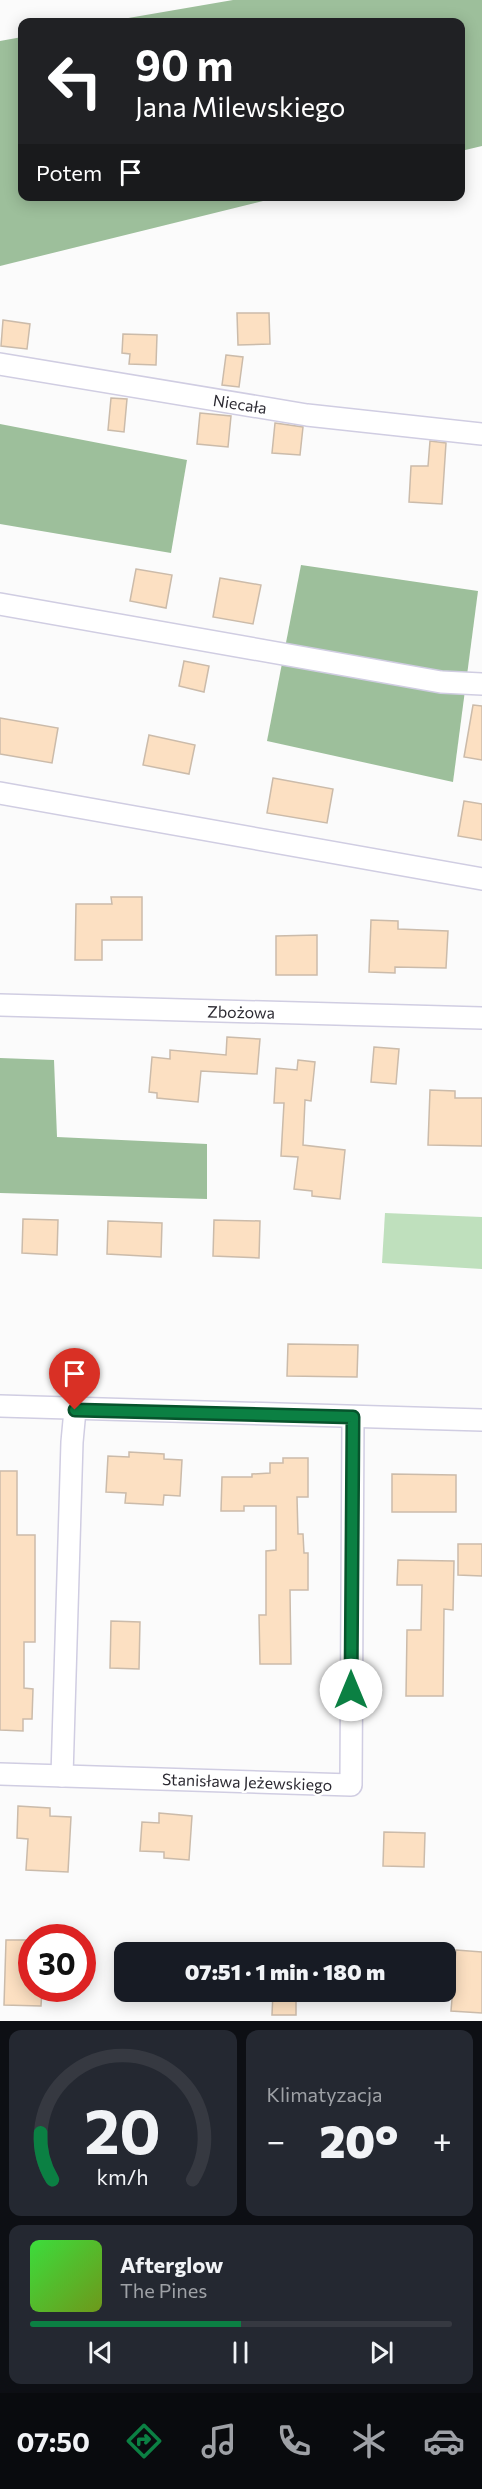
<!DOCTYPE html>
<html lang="pl">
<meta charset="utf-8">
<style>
body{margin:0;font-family:Commissioner,sans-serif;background:#242831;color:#f1f3f6;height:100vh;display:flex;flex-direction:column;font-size:22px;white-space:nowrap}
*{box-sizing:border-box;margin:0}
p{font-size:20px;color:#9ea1a6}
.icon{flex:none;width:33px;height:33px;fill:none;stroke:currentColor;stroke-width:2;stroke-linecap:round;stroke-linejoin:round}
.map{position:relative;height:2021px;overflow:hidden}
.details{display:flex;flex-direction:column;gap:9px;padding:9px;background:#0d0f14;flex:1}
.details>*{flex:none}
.guide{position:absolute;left:18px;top:18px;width:447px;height:183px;border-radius:12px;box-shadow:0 3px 15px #0003;background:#202124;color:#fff;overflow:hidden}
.speed{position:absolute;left:18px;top:1924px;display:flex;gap:12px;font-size:30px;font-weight:700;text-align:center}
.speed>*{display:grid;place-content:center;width:78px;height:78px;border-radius:50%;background:#171b24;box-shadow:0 3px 15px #0003;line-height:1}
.speed .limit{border:9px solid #d22;background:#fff;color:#111}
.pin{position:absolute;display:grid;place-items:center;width:51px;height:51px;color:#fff;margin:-62px -26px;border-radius:50% 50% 50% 0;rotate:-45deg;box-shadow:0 0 6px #0007}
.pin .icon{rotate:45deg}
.me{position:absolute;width:66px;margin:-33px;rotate:0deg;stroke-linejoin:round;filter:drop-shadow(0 0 4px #0008)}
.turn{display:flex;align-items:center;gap:21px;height:126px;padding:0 18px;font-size:27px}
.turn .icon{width:78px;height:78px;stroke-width:2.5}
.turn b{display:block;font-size:42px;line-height:51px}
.then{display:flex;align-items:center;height:57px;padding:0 18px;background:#0003;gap:12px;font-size:22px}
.big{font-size:45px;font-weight:800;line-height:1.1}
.details .widget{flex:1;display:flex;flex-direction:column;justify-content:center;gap:9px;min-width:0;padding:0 21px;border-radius:12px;background:#242831}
.details .dial{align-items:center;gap:0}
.dial svg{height:156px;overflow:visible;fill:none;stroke:#363941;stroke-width:7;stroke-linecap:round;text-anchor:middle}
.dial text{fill:#f1f3f6;stroke:none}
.song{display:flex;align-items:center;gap:18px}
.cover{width:72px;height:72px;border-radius:9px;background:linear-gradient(135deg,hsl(120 70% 55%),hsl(80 70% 35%))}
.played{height:6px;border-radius:3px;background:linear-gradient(90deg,#0b8043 50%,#363941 50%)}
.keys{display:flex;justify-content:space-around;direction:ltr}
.heat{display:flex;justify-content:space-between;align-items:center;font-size:33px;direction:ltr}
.details .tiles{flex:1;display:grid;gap:9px;grid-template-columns:1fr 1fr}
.widget:last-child{grid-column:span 2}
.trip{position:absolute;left:114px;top:1942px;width:342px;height:60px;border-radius:12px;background:#171b24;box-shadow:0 3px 15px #0003;font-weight:800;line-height:60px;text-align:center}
.menu{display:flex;height:96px;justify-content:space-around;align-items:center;background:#090b0e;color:#9ea1a6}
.menu .icon{width:42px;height:42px}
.menu .on{color:#0b8043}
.menu b{font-size:27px;color:#f1f3f6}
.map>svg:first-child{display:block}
.green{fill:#bfe0bd}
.forest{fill:#9dbf9b}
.building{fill:#fce0c2;stroke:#cbbbaa;stroke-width:1.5}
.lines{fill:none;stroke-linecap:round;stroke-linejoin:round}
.street-casing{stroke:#d0cde2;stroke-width:24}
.street{stroke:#fff;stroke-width:21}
.route-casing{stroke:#07532c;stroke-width:15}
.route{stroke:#0b8043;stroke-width:10}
.labels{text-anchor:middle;stroke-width:5;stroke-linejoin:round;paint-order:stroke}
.street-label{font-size:16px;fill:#2c2a32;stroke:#fff}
</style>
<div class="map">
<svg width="482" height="2021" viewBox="0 0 482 2021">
<rect width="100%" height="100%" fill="#fbfbfb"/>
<path class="green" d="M385 1213 482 1217V1269L382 1263Z"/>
<g class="forest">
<path d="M233 0H482V146L461 151 460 22H105Z"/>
<path d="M22 37V196L279 197 0 266V41Z"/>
<path d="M0 424 187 460 171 553 0 524Z"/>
<path d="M301 565 478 591 453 782 267 741Z"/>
<path d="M0 1058 54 1060 57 1137 207 1144V1199L0 1193Z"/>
</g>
<g class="building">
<path d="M237 313H269L270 344 238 345Z"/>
<path d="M3 320 30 324 27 349 1 346Z"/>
<path d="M123 334 157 335 156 365 129 364 130 354 122 353Z"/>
<path d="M226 355 243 357 239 387 222 385Z"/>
<path d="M111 398 127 399 124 432 108 430Z"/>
<path d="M200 413 231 416 228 447 197 444Z"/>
<path d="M275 423 303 427 300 455 272 453Z"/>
<path d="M430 441 446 443 442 504 409 502 411 466H428Z"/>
<path d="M136 569 172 575 166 608 130 601Z"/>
<path d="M220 578 261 585 253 624 213 617Z"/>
<path d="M184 661 209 666 204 692 179 686Z"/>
<path d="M473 705 482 706V760L464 757Z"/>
<path d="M0 718 58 728 52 763 0 754Z"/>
<path d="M149 735 195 745 189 774 143 765Z"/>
<path d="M273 778 333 789 327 823 267 813Z"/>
<path d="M464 801 482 804V840L458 836Z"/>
<path d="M111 897H142V940H102V960H75L76 904H112Z"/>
<path d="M371 920 398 921V929L448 931 446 968 395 967V973L369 972Z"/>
<path d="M317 935V975H276V936Z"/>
<path d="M227 1037 260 1039 257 1074 201 1071 198 1102 157 1098V1093L149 1092 152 1057 170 1059V1050L226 1055Z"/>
<path d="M374 1047 399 1049 396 1084 371 1082Z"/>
<path d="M298 1060 315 1062 311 1101 305 1100 303 1145 345 1150 340 1199 312 1196V1191L294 1189 298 1157 281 1156 284 1103H274L276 1068 297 1070Z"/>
<path d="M430 1090 455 1091V1098H482V1146L428 1145Z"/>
<path d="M23 1219 58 1220 57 1255 22 1253Z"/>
<path d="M214 1220 260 1221 259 1258 213 1256Z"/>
<path d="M108 1221 162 1223 161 1257 107 1254Z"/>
<path d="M288 1344 358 1345 357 1377 287 1376Z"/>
<path d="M129 1452 164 1454V1459L182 1460 180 1496 164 1495 163 1505 125 1503 126 1493 106 1492 108 1456 129 1457Z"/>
<path d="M283 1458H308V1497H297L298 1534H303L304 1553H308V1590H290L291 1664H260L259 1615H266V1551L276 1550V1506H244V1511H221L222 1477H252V1474L270 1473V1463H283Z"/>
<path d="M0 1471H17V1535H35V1642H24V1688L33 1689 32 1719H23V1731L0 1730Z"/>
<path d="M392 1474 456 1475V1512H392Z"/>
<path d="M458 1544H482V1576L458 1575Z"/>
<path d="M398 1560 454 1561 453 1610 444 1609 443 1696H406L407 1630H421L422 1585H397Z"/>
<path d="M111 1621 140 1622 139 1669 110 1668Z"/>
<path d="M18 1806 50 1808V1816L71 1817 68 1872 26 1870 28 1839 17 1838Z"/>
<path d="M159 1813 192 1816 189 1860 164 1858V1852L140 1851 142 1822 159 1823Z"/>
<path d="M384 1832 425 1833 424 1867 383 1866Z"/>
<path d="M6 1940H32V1989H42L41 2006 4 2005Z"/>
<path d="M456 1950 482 1952V2013L451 2011Z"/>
<path d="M273 1992H296V2015H272Z"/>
</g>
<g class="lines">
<defs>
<g id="street">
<path d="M0 364 307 415 482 434"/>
<path d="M0 604 441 682 482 684"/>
<path d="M0 793 482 879"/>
<path d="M0 1005 482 1018"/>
<path d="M0 1406 482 1420"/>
<path d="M0 1774 351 1785 353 1417"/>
<path d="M62 1776 72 1442 75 1410"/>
</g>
</defs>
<use href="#street" class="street-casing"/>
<use href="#street" class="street"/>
</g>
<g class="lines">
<defs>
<path id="route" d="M75 1410 353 1417 351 1690"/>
</defs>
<use href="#route" class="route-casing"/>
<use href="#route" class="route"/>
</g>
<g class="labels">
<g class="street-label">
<text transform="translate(240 404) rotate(9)" y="6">Niecała</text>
<text transform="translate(241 1012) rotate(1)" y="6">Zbożowa</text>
<text transform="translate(247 1782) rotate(2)" y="6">Stanisława Jeżewskiego</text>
</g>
</g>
</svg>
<div class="speed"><div class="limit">30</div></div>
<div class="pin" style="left:75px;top:1410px;background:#d93025"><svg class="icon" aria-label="arrive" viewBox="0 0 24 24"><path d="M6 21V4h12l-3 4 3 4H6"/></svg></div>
<svg class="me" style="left:351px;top:1690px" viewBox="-20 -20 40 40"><circle r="19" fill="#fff"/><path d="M0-13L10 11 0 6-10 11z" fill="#0b8043"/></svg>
<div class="trip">07:51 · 1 min · 180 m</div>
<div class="guide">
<div class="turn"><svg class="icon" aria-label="left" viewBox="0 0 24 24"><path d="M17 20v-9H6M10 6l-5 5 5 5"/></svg><div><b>90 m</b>Jana Milewskiego</div></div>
<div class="then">Potem<svg class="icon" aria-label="arrive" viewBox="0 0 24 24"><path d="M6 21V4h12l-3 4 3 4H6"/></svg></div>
</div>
</div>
<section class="details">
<div class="tiles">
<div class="widget dial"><svg viewBox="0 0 100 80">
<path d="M14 69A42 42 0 1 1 86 69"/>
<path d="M14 69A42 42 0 0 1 8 45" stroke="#0b8043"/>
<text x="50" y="56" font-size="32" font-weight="700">20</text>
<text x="50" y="72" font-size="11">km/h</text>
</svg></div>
<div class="widget"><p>Klimatyzacja</p>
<div class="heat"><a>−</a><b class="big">20°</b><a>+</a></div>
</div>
<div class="widget">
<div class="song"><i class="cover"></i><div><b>Afterglow</b><p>The Pines</p></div></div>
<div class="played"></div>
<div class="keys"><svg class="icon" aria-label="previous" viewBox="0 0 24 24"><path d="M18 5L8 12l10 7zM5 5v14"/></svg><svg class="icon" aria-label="pause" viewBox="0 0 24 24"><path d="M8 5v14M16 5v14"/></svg><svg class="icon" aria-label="next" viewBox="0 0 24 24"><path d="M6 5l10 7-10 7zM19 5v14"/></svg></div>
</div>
</div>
</section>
<nav class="menu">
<b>07:50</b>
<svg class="icon on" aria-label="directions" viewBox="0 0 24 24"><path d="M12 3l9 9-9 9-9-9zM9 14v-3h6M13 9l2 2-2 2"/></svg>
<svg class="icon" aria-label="music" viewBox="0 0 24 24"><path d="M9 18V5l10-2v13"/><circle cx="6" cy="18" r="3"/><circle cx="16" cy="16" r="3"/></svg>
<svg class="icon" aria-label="phone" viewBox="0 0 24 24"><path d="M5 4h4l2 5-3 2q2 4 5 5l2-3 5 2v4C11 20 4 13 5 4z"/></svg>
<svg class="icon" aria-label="climate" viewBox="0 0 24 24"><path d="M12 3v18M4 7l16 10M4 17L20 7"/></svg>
<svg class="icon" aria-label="car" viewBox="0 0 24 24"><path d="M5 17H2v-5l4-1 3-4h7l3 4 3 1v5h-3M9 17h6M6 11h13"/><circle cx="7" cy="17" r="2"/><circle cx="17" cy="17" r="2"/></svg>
</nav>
